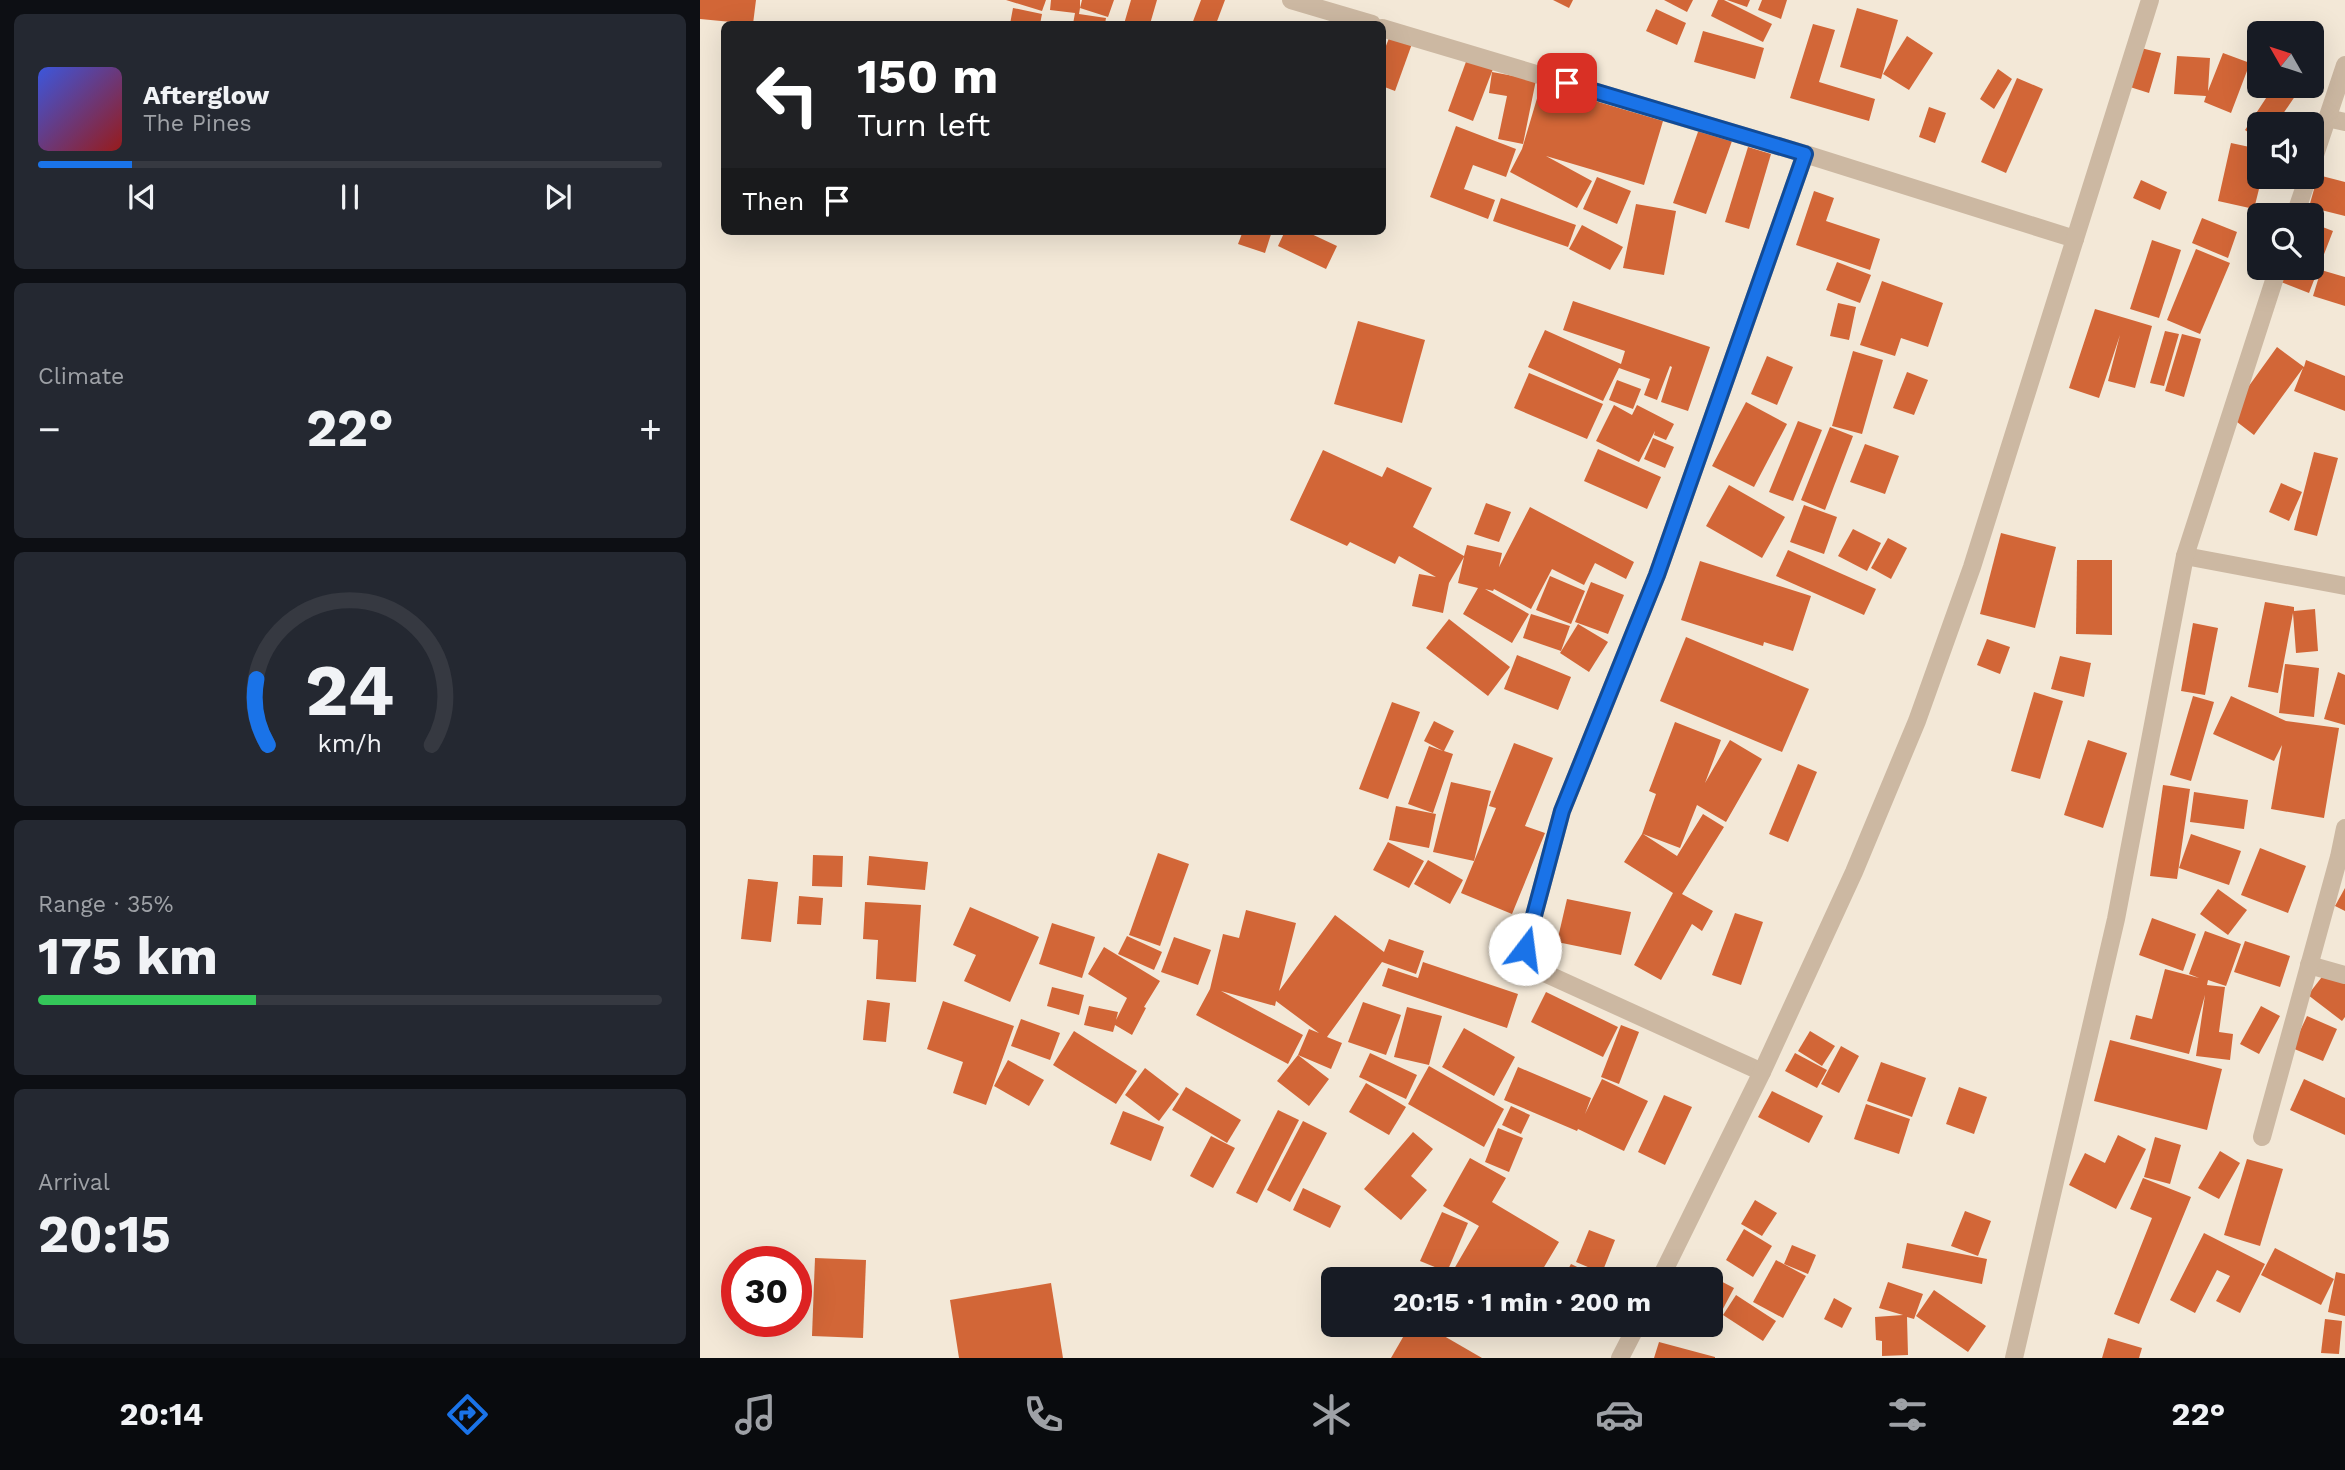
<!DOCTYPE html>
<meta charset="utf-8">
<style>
body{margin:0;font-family:"Work Sans",sans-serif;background:#242831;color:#f1f3f6;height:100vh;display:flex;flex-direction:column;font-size:26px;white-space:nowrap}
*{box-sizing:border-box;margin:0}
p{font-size:23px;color:#9ea1a6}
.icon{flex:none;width:38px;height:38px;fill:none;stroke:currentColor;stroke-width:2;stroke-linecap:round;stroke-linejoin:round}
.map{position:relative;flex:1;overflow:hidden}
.side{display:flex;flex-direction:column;gap:14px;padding:14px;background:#0d0f14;width:700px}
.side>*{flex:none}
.top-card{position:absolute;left:21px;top:21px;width:665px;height:214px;border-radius:10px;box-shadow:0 7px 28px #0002;background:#202124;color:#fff;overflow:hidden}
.needle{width:46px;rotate:309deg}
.buttons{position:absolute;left:1547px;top:21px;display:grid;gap:14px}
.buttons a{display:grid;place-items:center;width:77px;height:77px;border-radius:10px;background:#171b24;box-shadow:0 7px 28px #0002;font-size:35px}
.speed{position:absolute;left:21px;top:1246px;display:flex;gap:14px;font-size:35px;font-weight:700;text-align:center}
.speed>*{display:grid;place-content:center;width:91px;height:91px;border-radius:50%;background:#171b24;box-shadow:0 7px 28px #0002;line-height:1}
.speed .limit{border:10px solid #d22;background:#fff;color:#111}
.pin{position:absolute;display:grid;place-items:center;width:60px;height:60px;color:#fff;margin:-30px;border-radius:14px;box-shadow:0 4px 10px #0006}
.me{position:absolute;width:77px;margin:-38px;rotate:15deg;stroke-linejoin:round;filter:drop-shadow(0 0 5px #0008)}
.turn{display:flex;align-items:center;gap:24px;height:147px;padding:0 21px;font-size:32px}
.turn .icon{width:91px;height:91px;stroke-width:2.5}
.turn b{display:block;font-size:49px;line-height:60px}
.then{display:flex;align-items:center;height:66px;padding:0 21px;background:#0003;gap:14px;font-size:26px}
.big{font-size:52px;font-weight:700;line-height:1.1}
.side .widget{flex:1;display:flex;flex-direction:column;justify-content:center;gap:10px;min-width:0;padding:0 24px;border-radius:10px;background:#242831}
.side .dial{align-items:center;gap:0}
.dial svg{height:182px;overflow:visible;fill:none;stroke:#363941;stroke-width:7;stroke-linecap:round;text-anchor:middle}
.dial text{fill:#f1f3f6;stroke:none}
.song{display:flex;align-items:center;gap:21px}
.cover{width:84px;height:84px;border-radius:10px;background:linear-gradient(135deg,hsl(230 70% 55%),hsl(0 70% 35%))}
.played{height:7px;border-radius:4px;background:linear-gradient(90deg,#1a73e8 15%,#363941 15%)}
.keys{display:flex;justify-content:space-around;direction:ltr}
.heat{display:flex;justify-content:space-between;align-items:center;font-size:38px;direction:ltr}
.charge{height:10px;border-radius:5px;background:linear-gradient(90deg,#34c759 35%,#363941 0)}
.trip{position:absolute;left:621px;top:1267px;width:402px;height:70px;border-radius:10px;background:#171b24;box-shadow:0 7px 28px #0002;font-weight:700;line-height:70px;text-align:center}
.tabs{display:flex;height:112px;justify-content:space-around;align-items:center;background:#090b0e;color:#9ea1a6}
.tabs .icon{width:49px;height:49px}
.tabs .active{color:#1a73e8}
.tabs b{font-size:32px;color:#f1f3f6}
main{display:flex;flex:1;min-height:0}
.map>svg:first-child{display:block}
.building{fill:#d26637}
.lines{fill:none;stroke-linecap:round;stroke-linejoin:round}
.minor{stroke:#ccb8a2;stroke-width:18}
.route-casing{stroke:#114b97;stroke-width:18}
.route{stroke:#1a73e8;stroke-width:12}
</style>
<main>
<section class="side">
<div class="widget">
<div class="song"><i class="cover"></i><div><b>Afterglow</b><p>The Pines</p></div></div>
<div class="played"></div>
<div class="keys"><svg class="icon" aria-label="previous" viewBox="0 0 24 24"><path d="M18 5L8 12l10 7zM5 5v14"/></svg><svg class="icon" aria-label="pause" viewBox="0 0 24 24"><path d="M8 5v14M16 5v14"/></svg><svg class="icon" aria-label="next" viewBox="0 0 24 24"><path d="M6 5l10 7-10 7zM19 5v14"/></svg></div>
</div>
<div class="widget"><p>Climate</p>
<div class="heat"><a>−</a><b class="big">22°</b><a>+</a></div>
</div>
<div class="widget dial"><svg viewBox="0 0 100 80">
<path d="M14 69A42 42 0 1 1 86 69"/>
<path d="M14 69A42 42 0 0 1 9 40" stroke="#1a73e8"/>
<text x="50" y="56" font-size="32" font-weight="700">24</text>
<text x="50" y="72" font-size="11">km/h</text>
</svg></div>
<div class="widget"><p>Range · 35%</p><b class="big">175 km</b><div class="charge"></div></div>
<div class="widget"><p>Arrival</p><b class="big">20:15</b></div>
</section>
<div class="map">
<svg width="1645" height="1358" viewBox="0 0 1645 1358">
<rect width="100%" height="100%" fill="#f3e8d7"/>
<g class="building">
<path d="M0 0H56L53 24 0 19Z"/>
<path d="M306 0H346L342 11Z"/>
<path d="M351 0H380V8L382 0H414L408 17 380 8 379 14 406 18 405 24H373L375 13 350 10Z"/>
<path d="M431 0H457L450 24H424Z"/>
<path d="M501 0H525L516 24H492Z"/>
<path d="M853 0H873L869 8Z"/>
<path d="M964 0H993L987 12Z"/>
<path d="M1018 0H1024L1072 24 1063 42 1011 16Z"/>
<path d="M1027 0H1050L1047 7Z"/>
<path d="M1062 0H1087L1081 19 1058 10Z"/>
<path d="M313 8 342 14 340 24H310Z"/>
<path d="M1157 8 1198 20 1181 79 1140 67Z"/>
<path d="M956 9 986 23 977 45 946 31Z"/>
<path d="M1113 24 1135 30 1119 82 1175 99 1169 121 1090 98Z"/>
<path d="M1003 31 1064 48 1055 79 994 62Z"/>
<path d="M691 33 713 41 695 91 682 86V56Z"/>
<path d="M1207 36 1233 53 1209 90 1183 74Z"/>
<path d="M1441 48 1461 53 1449 93 1430 87Z"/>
<path d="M1523 53 1550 63 1531 113 1504 102 1506 96 1474 94 1477 56 1510 58 1508 91Z"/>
<path d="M767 59 793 69 773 121 748 111Z"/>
<path d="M1298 69 1312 79 1294 109 1280 99Z"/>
<path d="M792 72 836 80 823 144 798 139 807 96 789 93Z"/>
<path d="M1317 78 1343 89 1306 173 1281 162Z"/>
<path d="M841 85 963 121 944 185 846 156 892 181 877 208 810 172 822 149Z"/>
<path d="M1574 86H1602L1576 124H1559V140L1545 130Z"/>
<path d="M1229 107 1246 113 1235 143 1219 137Z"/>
<path d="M756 126 816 149 806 177 773 165 764 189 795 200 788 219 730 197Z"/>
<path d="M999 129 1032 141 1006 214 973 203Z"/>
<path d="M1531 143 1559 149V177H1562L1554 209 1518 201Z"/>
<path d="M1048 147 1071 154 1049 229 1025 222Z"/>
<path d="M1618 175 1645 182V216L1609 207Z"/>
<path d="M897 177 931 191 917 224 883 209Z"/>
<path d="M1441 180 1467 192 1460 210 1433 198Z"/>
<path d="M1114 191 1134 198 1126 221 1180 239 1170 270 1096 245Z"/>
<path d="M801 198 876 225 868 247 793 221Z"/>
<path d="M936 204 976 211 964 275 923 268Z"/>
<path d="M1502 218 1537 232 1528 258 1492 243Z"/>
<path d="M1612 223 1633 231 1609 293 1581 282 1587 268H1612Z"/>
<path d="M882 225 923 247 910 270 869 249Z"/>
<path d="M543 231H572L565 253 538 244Z"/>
<path d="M585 231H605L637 246 626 269 578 246Z"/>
<path d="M1452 240 1481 250 1459 318 1430 309Z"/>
<path d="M1496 249 1530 263 1500 334 1467 320Z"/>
<path d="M1137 262 1171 275 1160 303 1126 290Z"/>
<path d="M1621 270 1645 277V306L1613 296Z"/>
<path d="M1182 281 1243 303 1228 347 1201 338 1195 356 1160 345Z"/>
<path d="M873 301 1010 347 988 411 961 402 972 367 970 366 957 400 944 395 950 379 919 368 903 401 828 367 845 330 921 364 925 351 863 330Z"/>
<path d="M1138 303 1156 307 1149 340 1130 336Z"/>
<path d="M1395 309 1452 326 1435 388 1408 381 1420 335 1399 398 1369 388Z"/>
<path d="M658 321 725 340 702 423 634 404Z"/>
<path d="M1465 331 1479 334 1464 386 1450 383Z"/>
<path d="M1482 334 1501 339 1484 397 1465 391Z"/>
<path d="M1577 347 1604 367 1606 360 1645 376V411L1594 391 1603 368 1554 435 1528 415Z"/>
<path d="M1153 351 1183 360 1162 434 1132 426Z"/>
<path d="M1067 356 1093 367 1077 405 1051 394Z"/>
<path d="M1207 372 1228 380 1214 415 1193 408Z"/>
<path d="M829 373 903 404 887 439 814 408Z"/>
<path d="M917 380 941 389 933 409 909 400Z"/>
<path d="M1046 402 1087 424 1054 487 1012 466Z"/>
<path d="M914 405 932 415 937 405 974 424 966 440 954 435 955 431 939 462 896 441Z"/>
<path d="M1098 421 1122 430 1093 501 1069 492Z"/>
<path d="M1130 427 1153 436 1125 510 1101 500Z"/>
<path d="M953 438 974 447 965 468 944 459Z"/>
<path d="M1165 444 1199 456 1185 494 1150 482Z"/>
<path d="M898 449 961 477 947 509 884 481Z"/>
<path d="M623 450 682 477 687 467 732 488 713 527 764 556 767 545 802 553 799 567 830 507 934 562 926 579 895 563 884 585 852 569 831 609 794 589 793 591 785 589 829 614 812 643 763 614 778 588 758 583 764 557 749 583 743 613 712 606 719 574 736 577 699 556 695 564 650 542 647 546 590 520Z"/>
<path d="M1614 452 1638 458 1617 536 1594 530Z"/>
<path d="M1581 483 1602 492 1589 521 1569 512Z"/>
<path d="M1029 485 1085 517 1062 558 1006 526Z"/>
<path d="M786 503 811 512 799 542 774 534Z"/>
<path d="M1104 505 1137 517 1124 554 1090 542Z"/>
<path d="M1153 529 1181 543 1167 571 1138 556Z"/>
<path d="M1301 533 1356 547 1335 628 1280 614Z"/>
<path d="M1188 538 1207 548 1191 579 1171 568Z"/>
<path d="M1088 550 1176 589 1164 615 1076 576Z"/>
<path d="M1377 560H1412V635L1376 634Z"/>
<path d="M1000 561 1111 596 1093 651 1064 642 1063 646 981 620Z"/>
<path d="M850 576 885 591 871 624 836 610Z"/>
<path d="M891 582 924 595 908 634 875 622Z"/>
<path d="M1565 602 1594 607V611L1615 609 1618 651 1596 653 1593 613 1578 693 1548 687Z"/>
<path d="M831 614 870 626 861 651 823 638Z"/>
<path d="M749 619 810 667 788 696 726 648Z"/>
<path d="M1493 623 1518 628 1505 695 1481 691Z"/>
<path d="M878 624 908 642 889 672 860 653Z"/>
<path d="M986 637 1109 689 1082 752 960 701Z"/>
<path d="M1287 639 1310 647 1300 674 1277 665Z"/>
<path d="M817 655 871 677 858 710 804 689Z"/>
<path d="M1360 656 1391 663 1384 697 1351 689Z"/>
<path d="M1585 664 1619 668 1614 717 1579 713Z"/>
<path d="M1638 672 1645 675V725L1624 719Z"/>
<path d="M1334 692 1363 701 1340 779 1311 771Z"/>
<path d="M1493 696 1514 702 1491 781 1470 775Z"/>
<path d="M1531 696 1586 721 1639 728 1624 818 1571 809 1582 745 1574 761 1513 734Z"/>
<path d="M692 702 720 712 688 799 659 789Z"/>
<path d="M734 721 754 731 744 751 753 754 733 813 708 804 729 746 743 751 724 741Z"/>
<path d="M975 722 1021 740 1005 783 1030 740 1062 759 1026 822 997 805 980 848 943 834 977 856 1003 814 1024 827 982 894 1013 911 1002 931 992 924 961 980 934 965 973 893 924 862 942 834 956 794 949 791Z"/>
<path d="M1388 740 1427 753 1403 828 1364 815Z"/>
<path d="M814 743 853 758 825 826 845 833 812 914 761 893 796 808 789 806Z"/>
<path d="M1098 764 1117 772 1088 842 1069 834Z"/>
<path d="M751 782 791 791 774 861 733 852Z"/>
<path d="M1463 785 1490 789 1477 879 1450 876Z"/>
<path d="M1494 792 1548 800 1544 829 1490 822Z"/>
<path d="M696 806 736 814 729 848 689 840Z"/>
<path d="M1491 834 1541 851 1529 885 1479 868Z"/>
<path d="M688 842 724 861 709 888 673 870Z"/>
<path d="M1560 848 1606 866 1588 913 1541 895Z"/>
<path d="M458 853 489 864 460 946 429 935Z"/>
<path d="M113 855 143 856 142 887 112 886Z"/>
<path d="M169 856 228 862 225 890 167 885Z"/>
<path d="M728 860 763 880 750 904 714 884Z"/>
<path d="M48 879 78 882 71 942 41 939Z"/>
<path d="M1645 888V911L1635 906Z"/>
<path d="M1518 889 1547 910 1528 935 1500 914Z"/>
<path d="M99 896 123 898 121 925 97 924Z"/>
<path d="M867 899 931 912 921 955 857 942Z"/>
<path d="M165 902 221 905 216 982 176 979 178 940 163 939Z"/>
<path d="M270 907 339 937 310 1002 264 981 276 955 253 945Z"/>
<path d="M546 910 596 923 579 991 635 915 684 952 689 939 724 951 716 974 682 962 627 1037 642 1043 631 1069 598 1055 629 1079 609 1106 577 1081 598 1055 609 1029 619 1033 576 1001 575 1006 521 991 603 1035 588 1064 496 1015 510 989 523 934 539 938Z"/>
<path d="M1035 913 1063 922 1041 985 1012 975Z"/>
<path d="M1452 918 1496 934 1483 971 1439 955Z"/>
<path d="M352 923 395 937 382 978 339 964Z"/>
<path d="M1505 931 1541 944 1526 986 1508 980 1507 985 1525 987 1519 1032 1533 1034 1530 1060 1496 1056 1505 995 1489 1054 1430 1039 1436 1015 1452 1019 1465 969 1499 978 1489 974Z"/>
<path d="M427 936 462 952 454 970 418 954Z"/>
<path d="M474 937 511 950 498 985 461 972Z"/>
<path d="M1545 941 1590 956 1580 987 1534 972Z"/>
<path d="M404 947 460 981 444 1007 446 1008 432 1035 415 1025 413 1032 384 1025 389 1006 418 1012 416 1020 427 998 388 974Z"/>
<path d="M723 962 818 994 807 1028 682 986 688 968 718 978Z"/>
<path d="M1628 969 1645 981V1017L1642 1021 1608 995Z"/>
<path d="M352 987 384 995 379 1015 347 1006Z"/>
<path d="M846 992 918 1027 903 1057 831 1022Z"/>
<path d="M167 1000 190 1003 186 1042 163 1040Z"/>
<path d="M243 1001 314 1026 286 1105 253 1093 263 1062 227 1049Z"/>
<path d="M663 1002 701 1015 686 1055 648 1042Z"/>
<path d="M1561 1006 1580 1016 1559 1054 1540 1044Z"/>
<path d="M707 1007 742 1016 729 1065 694 1057Z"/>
<path d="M1607 1016 1637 1029 1623 1061 1592 1048Z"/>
<path d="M321 1019 360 1033 350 1060 311 1046Z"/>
<path d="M921 1025 939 1032 919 1084 901 1077Z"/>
<path d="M764 1028 815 1057 794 1096 742 1067Z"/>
<path d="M374 1031 437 1071 416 1104 353 1065Z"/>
<path d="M1110 1031 1135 1046 1122 1066 1098 1051Z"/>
<path d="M1410 1040 1522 1069 1507 1130 1394 1101Z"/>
<path d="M1141 1046 1159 1056 1139 1093 1121 1084Z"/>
<path d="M670 1053 717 1075 706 1099 659 1077Z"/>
<path d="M1095 1053 1127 1070 1117 1088 1085 1071Z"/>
<path d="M308 1060 344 1080 329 1106 294 1086Z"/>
<path d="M1181 1062 1226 1078 1212 1117 1167 1101Z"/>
<path d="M729 1066 804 1109 784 1147 708 1104Z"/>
<path d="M818 1067 891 1098 885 1114 902 1079 948 1101 924 1151 878 1129 877 1131 804 1100Z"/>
<path d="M445 1068 479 1094 459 1121 425 1095Z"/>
<path d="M1604 1079 1645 1098V1135L1590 1110Z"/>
<path d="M666 1083 706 1107 689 1135 649 1112Z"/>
<path d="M486 1087 541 1120 527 1143 472 1110Z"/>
<path d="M1259 1087 1287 1097 1274 1134 1246 1124Z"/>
<path d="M1072 1091 1123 1116 1109 1143 1058 1117Z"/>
<path d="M964 1095 992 1107 965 1165 938 1152Z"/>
<path d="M1166 1104 1210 1119 1199 1154 1154 1139Z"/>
<path d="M811 1106 830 1115 821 1134 802 1125Z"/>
<path d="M578 1110 599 1120 557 1203 536 1193Z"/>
<path d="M423 1111 464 1127 451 1161 410 1144Z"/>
<path d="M603 1121 627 1133 590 1202 567 1190Z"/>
<path d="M798 1128 823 1138 809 1172 785 1162Z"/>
<path d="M713 1132 733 1149 711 1176 727 1190 701 1220 664 1189Z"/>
<path d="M1418 1135 1446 1149 1416 1209 1369 1185 1385 1153 1405 1163Z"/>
<path d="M511 1136 535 1148 513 1188 490 1176Z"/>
<path d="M1455 1137 1481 1145 1470 1184 1444 1177Z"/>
<path d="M1520 1151 1540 1163 1519 1199 1498 1188Z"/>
<path d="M770 1158 806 1178 792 1202 859 1242 837 1279H771L754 1269 779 1226 743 1206Z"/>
<path d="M1547 1159 1583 1169 1560 1246 1524 1235Z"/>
<path d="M1443 1178 1491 1197 1439 1324 1414 1314 1452 1218 1430 1209Z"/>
<path d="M603 1188 641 1206 630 1228 593 1210Z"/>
<path d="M1055 1200 1077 1213 1062 1236 1041 1224Z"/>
<path d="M1265 1211 1291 1221 1278 1256 1251 1246Z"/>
<path d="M742 1212 768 1223 747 1272 720 1261Z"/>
<path d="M1044 1229 1072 1246 1053 1277 1026 1260Z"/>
<path d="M889 1230 915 1240 902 1273 876 1262Z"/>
<path d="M1504 1233 1565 1264 1540 1313 1516 1301 1530 1276 1517 1270 1495 1313 1470 1300Z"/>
<path d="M1207 1243 1287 1259 1282 1284 1202 1268Z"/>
<path d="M1092 1245 1116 1255 1108 1274 1084 1264Z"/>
<path d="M1575 1248 1634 1279 1621 1305 1561 1275Z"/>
<path d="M115 1258 166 1260 163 1338 112 1336Z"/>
<path d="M1076 1260 1106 1276 1083 1318 1053 1302Z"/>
<path d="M871 1264 902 1279H863Z"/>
<path d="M1636 1272 1645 1274V1316L1628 1312Z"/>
<path d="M1011 1276 1034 1288 1016 1322 1012 1320Z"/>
<path d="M1188 1282 1223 1294 1214 1319 1207 1317 1208 1355 1182 1356V1341L1176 1340 1175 1317 1203 1315 1179 1308Z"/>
<path d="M351 1283 363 1358H259L250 1300Z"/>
<path d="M1234 1290 1286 1326 1268 1352 1216 1316Z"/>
<path d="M1036 1295 1076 1321 1063 1341 1023 1315Z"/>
<path d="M1134 1298 1152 1308 1142 1328 1124 1319Z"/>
<path d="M1625 1319 1642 1321 1639 1354 1621 1353Z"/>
<path d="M710 1325H725L782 1358H691Z"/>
<path d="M1408 1338 1442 1348 1439 1358H1402Z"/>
<path d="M959 1342 1015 1357V1358H954Z"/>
</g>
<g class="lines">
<g class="minor">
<path d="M591 0 672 24"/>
<path d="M682 28 1105 154 1375 239"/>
<path d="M1627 118 1645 122"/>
<path d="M1612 164 1645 65"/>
<path d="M1595 215 1608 177"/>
<path d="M1485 556 1645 586"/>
<path d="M1609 965 1645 975"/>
<path d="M1062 1072 840 971 825 949 862 811 957 575 1105 154"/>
<path d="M1562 1137 1639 857 1645 828"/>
<path d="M960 1279 1062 1072 1154 872 1217 721 1272 567 1450 0"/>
<path d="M920 1358 937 1325"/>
<path d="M1314 1358 1416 919 1485 556 1578 268"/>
</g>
</g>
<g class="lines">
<defs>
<path id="route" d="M825 949 862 811 957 575 1105 154 867 83"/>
</defs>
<use href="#route" class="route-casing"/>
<use href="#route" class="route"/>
</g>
</svg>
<div class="buttons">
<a><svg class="needle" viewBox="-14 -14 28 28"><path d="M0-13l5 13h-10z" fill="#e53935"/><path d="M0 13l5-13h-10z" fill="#9ea1a6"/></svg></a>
<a><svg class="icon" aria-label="sound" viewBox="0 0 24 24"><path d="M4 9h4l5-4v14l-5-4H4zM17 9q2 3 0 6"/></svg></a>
<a><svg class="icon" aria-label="search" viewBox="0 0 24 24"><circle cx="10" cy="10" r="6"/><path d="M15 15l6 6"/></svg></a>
</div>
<div class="speed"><div class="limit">30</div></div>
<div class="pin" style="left:867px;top:83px;background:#d93025"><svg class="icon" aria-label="arrive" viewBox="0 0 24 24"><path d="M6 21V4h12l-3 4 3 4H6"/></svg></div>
<svg class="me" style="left:825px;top:949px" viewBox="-20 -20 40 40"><circle r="19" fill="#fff"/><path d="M0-13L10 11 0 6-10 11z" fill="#1a73e8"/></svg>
<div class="trip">20:15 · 1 min · 200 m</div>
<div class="top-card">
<div class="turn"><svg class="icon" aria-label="left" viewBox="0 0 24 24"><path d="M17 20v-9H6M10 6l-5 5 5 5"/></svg><div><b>150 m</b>Turn left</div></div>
<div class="then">Then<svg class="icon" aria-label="arrive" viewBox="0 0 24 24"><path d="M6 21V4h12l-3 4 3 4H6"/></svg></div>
</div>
</div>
</main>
<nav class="tabs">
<b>20:14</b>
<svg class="icon active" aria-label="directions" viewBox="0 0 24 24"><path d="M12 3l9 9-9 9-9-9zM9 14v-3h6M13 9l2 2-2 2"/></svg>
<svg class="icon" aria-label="music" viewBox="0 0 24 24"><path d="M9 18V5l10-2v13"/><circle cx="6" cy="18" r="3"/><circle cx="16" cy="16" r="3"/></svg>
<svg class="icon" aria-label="phone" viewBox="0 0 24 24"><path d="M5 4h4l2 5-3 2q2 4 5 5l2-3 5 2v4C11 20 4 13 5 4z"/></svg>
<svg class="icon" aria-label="climate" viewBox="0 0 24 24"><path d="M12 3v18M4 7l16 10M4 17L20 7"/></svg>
<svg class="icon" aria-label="car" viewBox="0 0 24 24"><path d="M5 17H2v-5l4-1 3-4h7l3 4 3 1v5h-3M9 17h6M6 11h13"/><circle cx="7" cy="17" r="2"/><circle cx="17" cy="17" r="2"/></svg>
<svg class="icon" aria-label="filters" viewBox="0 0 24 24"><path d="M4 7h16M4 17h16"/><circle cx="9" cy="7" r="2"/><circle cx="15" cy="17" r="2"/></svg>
<b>22°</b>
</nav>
